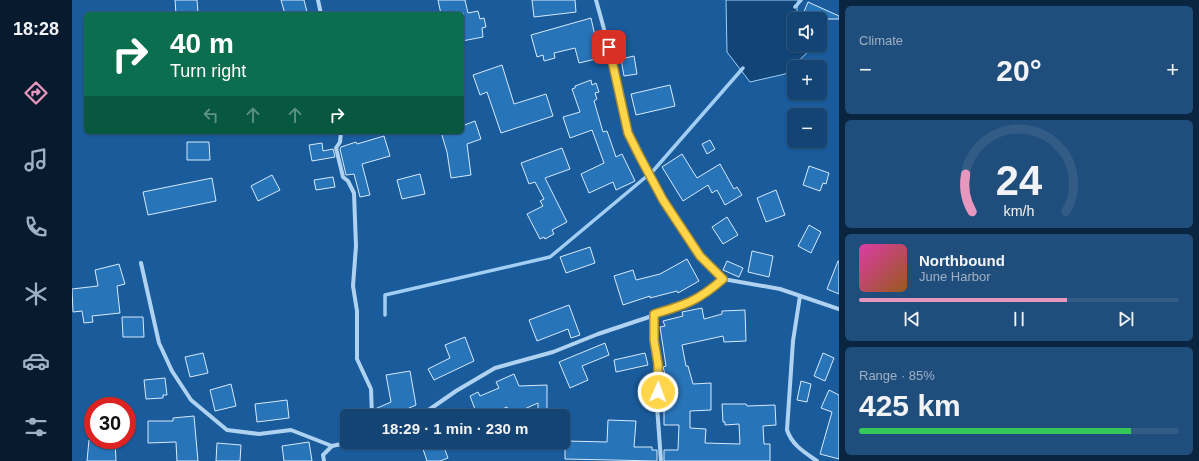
<!DOCTYPE html>
<meta charset="utf-8">
<style>
body{margin:0;font-family:Helvetica,sans-serif;background:#204e7c;color:#f1f3f6;height:100vh;display:flex;flex-direction:column;font-size:15px;white-space:nowrap}
*{box-sizing:border-box;margin:0}
p{font-size:13px;color:#9db0c5}
.icon{flex:none;width:22px;height:22px;fill:none;stroke:currentColor;stroke-width:2;stroke-linecap:round;stroke-linejoin:round}
.map{position:relative;flex:1;overflow:hidden}
.drawer{display:flex;flex-direction:column;gap:6px;padding:6px;background:#0a2540;width:360px}
.drawer>*{flex:none}
.top-card{position:absolute;left:12px;top:12px;width:380px;height:122px;border-radius:6px;box-shadow:0 1px 3px #0004,0 0 0 1px #325c86;background:#0b6e4f;color:#fff;overflow:hidden}
.buttons{position:absolute;left:715px;top:12px;display:grid;gap:8px}
.buttons a{display:grid;place-items:center;width:40px;height:40px;border-radius:6px;background:#134474;box-shadow:0 1px 3px #0004,0 0 0 1px #325c86;font-size:20px}
.speed{position:absolute;left:12px;top:397px;display:flex;gap:8px;font-size:20px;font-weight:700;text-align:center}
.speed>*{display:grid;place-content:center;width:52px;height:52px;border-radius:50%;background:#134474;box-shadow:0 1px 3px #0004,0 0 0 1px #325c86;line-height:1}
.speed .limit{border:6px solid #d22;background:#fff;color:#111}
.pin{position:absolute;display:grid;place-items:center;width:34px;height:34px;color:#fff;margin:-17px;border-radius:8px;box-shadow:0 2px 6px #0006}
.me{position:absolute;width:44px;margin:-22px;rotate:2deg;stroke-linejoin:round;filter:drop-shadow(0 0 3px #0008)}
.turn{display:flex;align-items:center;gap:14px;height:84px;padding:0 20px;font-size:18px}
.turn .icon{width:52px;height:52px;stroke-width:2.5}
.turn b{display:block;font-size:28px;line-height:34px}
.lanes{display:flex;align-items:center;height:38px;padding:0 20px;background:#0003;justify-content:center;gap:20px;direction:ltr}
.lanes .off{opacity:.35}
.big{font-size:30px;font-weight:600;line-height:1.1}
.drawer .widget{flex:1;display:flex;flex-direction:column;justify-content:center;gap:6px;min-width:0;padding:0 14px;border-radius:6px;background:#204e7c}
.drawer .dial{align-items:center;gap:0}
.dial svg{height:104px;overflow:visible;fill:none;stroke:#325c86;stroke-width:7;stroke-linecap:round;text-anchor:middle}
.dial text{fill:#f1f3f6;stroke:none}
.song{display:flex;align-items:center;gap:12px}
.cover{width:48px;height:48px;border-radius:6px;background:linear-gradient(135deg,hsl(320 70% 55%),hsl(30 70% 35%))}
.played{height:4px;border-radius:2px;background:linear-gradient(90deg,#e797bd 65%,#325c86 65%)}
.keys{display:flex;justify-content:space-around;direction:ltr}
.heat{display:flex;justify-content:space-between;align-items:center;font-size:22px;direction:ltr}
.charge{height:6px;border-radius:3px;background:linear-gradient(90deg,#34c759 85%,#325c86 0)}
.trip{position:absolute;left:268px;top:409px;width:230px;height:40px;border-radius:6px;background:#134474;box-shadow:0 1px 3px #0004,0 0 0 1px #325c86;font-weight:600;line-height:40px;text-align:center}
main{display:flex;flex:1;min-height:0}
.dock{display:flex;flex-direction:column;width:72px;justify-content:space-around;align-items:center;background:#081b2e;color:#9db0c5}
.dock .icon{width:28px;height:28px}
.dock .active{color:#e797bd}
.dock b{font-size:18px;color:#f1f3f6}
.map>svg:first-child{display:block}
.water{fill:#114578;stroke:#a2cef3}
.lines{fill:none;stroke-linecap:round;stroke-linejoin:round}
.stream{stroke:#a2cef3;stroke-width:3.5}
.building{fill:#2874b9;stroke:#d7eafc}
.street{stroke:#afd2f1;stroke-width:4}
.route-casing{stroke:#a68a30;stroke-width:10}
.route{stroke:#ffd54a;stroke-width:7}
</style>
<main>
<nav class="dock">
<b>18:28</b>
<svg class="icon active" aria-label="directions" viewBox="0 0 24 24"><path d="M12 3l9 9-9 9-9-9zM9 14v-3h6M13 9l2 2-2 2"/></svg>
<svg class="icon" aria-label="music" viewBox="0 0 24 24"><path d="M9 18V5l10-2v13"/><circle cx="6" cy="18" r="3"/><circle cx="16" cy="16" r="3"/></svg>
<svg class="icon" aria-label="phone" viewBox="0 0 24 24"><path d="M5 4h4l2 5-3 2q2 4 5 5l2-3 5 2v4C11 20 4 13 5 4z"/></svg>
<svg class="icon" aria-label="climate" viewBox="0 0 24 24"><path d="M12 3v18M4 7l16 10M4 17L20 7"/></svg>
<svg class="icon" aria-label="car" viewBox="0 0 24 24"><path d="M5 17H2v-5l4-1 3-4h7l3 4 3 1v5h-3M9 17h6M6 11h13"/><circle cx="7" cy="17" r="2"/><circle cx="17" cy="17" r="2"/></svg>
<svg class="icon" aria-label="filters" viewBox="0 0 24 24"><path d="M4 7h16M4 17h16"/><circle cx="9" cy="7" r="2"/><circle cx="15" cy="17" r="2"/></svg>
</nav>
<div class="map">
<svg width="767" height="461" viewBox="0 0 767 461">
<rect width="100%" height="100%" fill="#195b9b"/>
<path class="water" d="M654 0H726L724 19H722V45H743L713 74 678 82 655 52Z"/>
<g class="lines">
<g class="stream">
<path d="M723 7 729 0"/>
<path d="M313 315V295L478 257 581 171 671 68"/>
</g>
</g>
<g class="building">
<path d="M103 0H125L126 12 104 14Z"/>
<path d="M209 0H232L235 12 213 14Z"/>
<path d="M366 0H393L396 13 406 11 408 19 412 18 414 27 410 28 411 37 390 41V14H392H369Z"/>
<path d="M460 0H503L504 12 462 17Z"/>
<path d="M736 2 767 16V19H755L748 35V19H729Z"/>
<path d="M519 18 528 58 507 63 503 48 482 53 483 58 472 61 471 55 465 57 459 35Z"/>
<path d="M562 56 565 74 552 76 549 59Z"/>
<path d="M430 65 442 104 474 94 481 116 429 133 415 92 408 95 401 75Z"/>
<path d="M519 80 520 85 524 83 527 92 523 93 525 99 522 101 531 132 535 131 544 157 550 154 563 181 544 190 541 182 517 193 509 174 532 163 520 130 498 138 491 117 508 112 500 89 503 88V86Z"/>
<path d="M598 85 603 106 564 115 559 94Z"/>
<path d="M403 121 409 139 395 144 399 175 379 178 375 152 369 132H390V126Z"/>
<path d="M312 136 318 156 290 164 298 195 288 197 282 174 274 175 268 149 269 147 284 142 285 144Z"/>
<path d="M638 140 643 149 635 154 630 144Z"/>
<path d="M115 142H137L138 160H115Z"/>
<path d="M250 143 251 151 261 149 263 157 240 161 237 145Z"/>
<path d="M490 148 498 169 473 178 495 222 480 230 482 234 473 239 472 237 468 239 455 214 471 206 468 201 472 199 463 182 457 184 449 163Z"/>
<path d="M610 154 625 178 648 164 662 189 665 187 670 195 653 205 645 190 640 193 636 185 611 201 590 167Z"/>
<path d="M737 166 757 173 754 184 751 183 748 191 731 185Z"/>
<path d="M348 174 353 194 330 199 325 180Z"/>
<path d="M200 175 208 190 186 201 179 186Z"/>
<path d="M261 177 263 187 244 190 242 180Z"/>
<path d="M140 178 144 201 76 215 71 192Z"/>
<path d="M704 190 713 215 694 222 685 198Z"/>
<path d="M655 217 666 235 651 244 640 227Z"/>
<path d="M737 225 749 232 739 253 726 246Z"/>
<path d="M518 247 523 263 494 273 488 257Z"/>
<path d="M680 251 701 256 697 277 676 272Z"/>
<path d="M615 259 627 281 606 293 605 291 578 298V296L551 305 542 276 561 270 564 280 588 274Z"/>
<path d="M655 261 671 268 667 277 651 270Z"/>
<path d="M766 261H767V294L755 289Z"/>
<path d="M47 264 53 284 45 286 48 313 20 316 21 322 12 323 10 311 1 312 0 289 26 286 23 270Z"/>
<path d="M497 305 508 335 499 338 496 329 465 341 457 320Z"/>
<path d="M630 308 632 319 650 314V311L673 310 674 341 652 342 651 336 610 345 614 366H616L621 384 639 383V410L618 411V428L634 429 633 443 668 444 667 424 653 425V422H651L650 404H674L675 406 703 405 704 425 691 426 692 444H698V461H592V450H606L607 425H592V388H597L591 367 594 366 588 327 593 326 591 321 611 316 610 312Z"/>
<path d="M50 317H71L72 337H51Z"/>
<path d="M393 337 402 361 362 380 356 369 378 358 373 345Z"/>
<path d="M533 343 537 355 510 366 516 380 498 388 487 362Z"/>
<path d="M131 353 136 373 118 377 113 357Z"/>
<path d="M573 353 576 365 544 372 542 360Z"/>
<path d="M751 353 762 358 753 381 742 376Z"/>
<path d="M338 371 344 405 319 416H303V409L319 402 314 375Z"/>
<path d="M442 374 447 386 475 385V409H466V403L439 415 435 407 413 416H410L408 410 404 412 398 396 406 392 408 396 427 388 424 382Z"/>
<path d="M93 378 95 395H91V398L74 399 72 380Z"/>
<path d="M729 381 739 384 735 402 725 400Z"/>
<path d="M159 384 164 406 143 411 138 390Z"/>
<path d="M757 390 767 395V459L748 454 760 412 749 408Z"/>
<path d="M215 400 217 418 185 422 183 404Z"/>
<path d="M122 416 126 461H105L104 442 76 443V421H101V418Z"/>
<path d="M536 420 564 421 562 447H580V450H585V461L493 459V447H495V441L535 442Z"/>
<path d="M17 440H43L44 461H15Z"/>
<path d="M237 442 240 461H212L210 446Z"/>
<path d="M370 442 376 458 368 461H355L351 449Z"/>
<path d="M145 443 169 445 168 461H144Z"/>
</g>
<g class="lines">
<g class="street">
<path d="M246 0 249 14"/>
<path d="M524 0 540 58 556 133 591 200 628 256 651 279 708 289 767 309"/>
<path d="M269 132 268 142 264 148 271 177 276 181 282 193 284 246 281 286 285 311V359L299 389 300 416"/>
<path d="M69 263 87 343 100 371 119 400 155 430 187 434 219 430 260 446"/>
<path d="M728 296 721 341 715 430C720 445 732 452 745 461"/>
<path d="M582 314V340L586 364 585 406 589 461"/>
<path d="M348 416 384 391 423 368 481 352 526 334 619 303 636 293 651 279"/>
<path d="M252 461 251 455 260 446 278 442"/>
</g>
</g>
<g class="lines">
<defs>
<path id="route" d="M537 47 556 133 568 157 591 200 628 256 651 279C626 301 613 305 582 314V340L586 364V392"/>
</defs>
<use href="#route" class="route-casing"/>
<use href="#route" class="route"/>
</g>
</svg>
<div class="buttons">
<a><svg class="icon" aria-label="sound" viewBox="0 0 24 24"><path d="M4 9h4l5-4v14l-5-4H4zM17 9q2 3 0 6"/></svg></a>
<a>+</a>
<a>−</a>
</div>
<div class="speed"><div class="limit">30</div></div>
<div class="pin" style="left:537px;top:47px;background:#d93025"><svg class="icon" aria-label="arrive" viewBox="0 0 24 24"><path d="M6 21V4h12l-3 4 3 4H6"/></svg></div>
<svg class="me" style="left:586px;top:392px" viewBox="-20 -20 40 40"><circle r="17" fill="#ffd54a" stroke="#fff" stroke-width="3"/><path d="M0-11L8 9 0 5-8 9z" fill="#fff"/></svg>
<div class="trip">18:29 · 1 min · 230 m</div>
<div class="top-card">
<div class="turn"><svg class="icon" aria-label="right" viewBox="0 0 24 24"><path d="M7 20v-9h11M14 6l5 5-5 5"/></svg><div><b>40 m</b>Turn right</div></div>
<div class="lanes"><svg class="icon off" aria-label="left" viewBox="0 0 24 24"><path d="M17 20v-9H6M10 6l-5 5 5 5"/></svg><svg class="icon off" aria-label="ahead" viewBox="0 0 24 24"><path d="M12 20V5M6 11l6-6 6 6"/></svg><svg class="icon off" aria-label="ahead" viewBox="0 0 24 24"><path d="M12 20V5M6 11l6-6 6 6"/></svg><svg class="icon" aria-label="right" viewBox="0 0 24 24"><path d="M7 20v-9h11M14 6l5 5-5 5"/></svg></div>
</div>
</div>
<section class="drawer">
<div class="widget"><p>Climate</p>
<div class="heat"><a>−</a><b class="big">20°</b><a>+</a></div>
</div>
<div class="widget dial"><svg viewBox="0 0 100 80">
<path d="M14 69A42 42 0 1 1 86 69"/>
<path d="M14 69A42 42 0 0 1 9 40" stroke="#e797bd"/>
<text x="50" y="56" font-size="32" font-weight="700">24</text>
<text x="50" y="72" font-size="11">km/h</text>
</svg></div>
<div class="widget">
<div class="song"><i class="cover"></i><div><b>Northbound</b><p>June Harbor</p></div></div>
<div class="played"></div>
<div class="keys"><svg class="icon" aria-label="previous" viewBox="0 0 24 24"><path d="M18 5L8 12l10 7zM5 5v14"/></svg><svg class="icon" aria-label="pause" viewBox="0 0 24 24"><path d="M8 5v14M16 5v14"/></svg><svg class="icon" aria-label="next" viewBox="0 0 24 24"><path d="M6 5l10 7-10 7zM19 5v14"/></svg></div>
</div>
<div class="widget"><p>Range · 85%</p><b class="big">425 km</b><div class="charge"></div></div>
</section>
</main>
